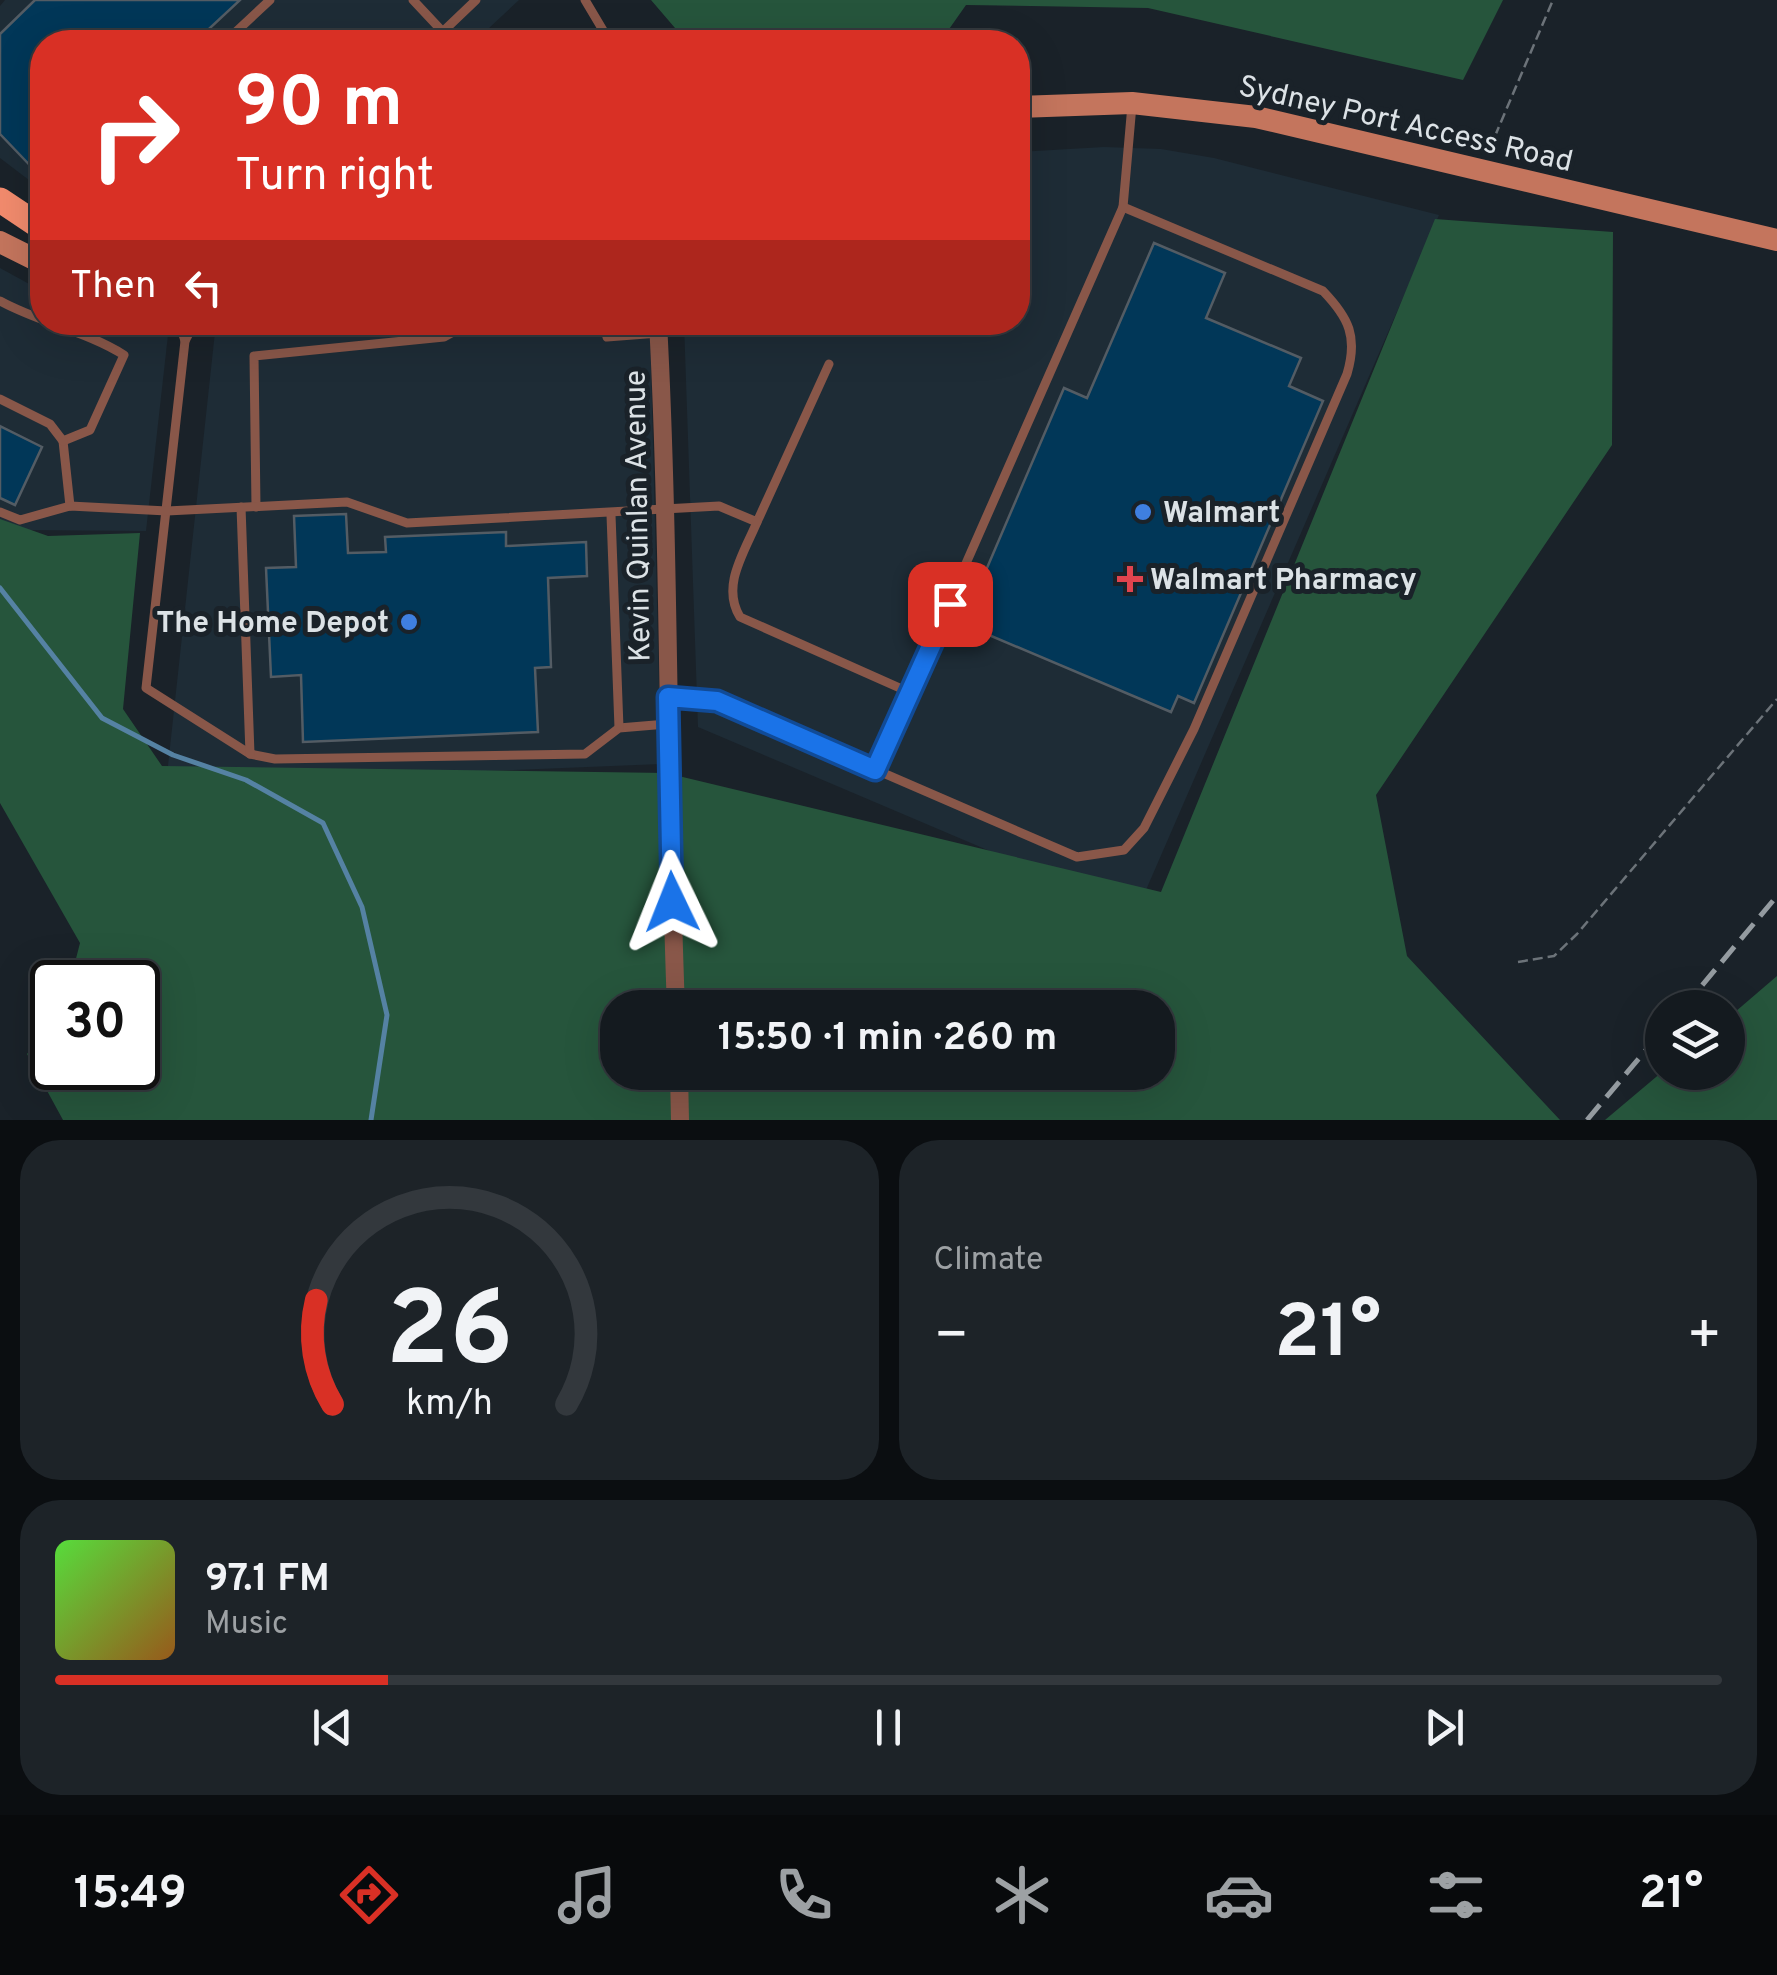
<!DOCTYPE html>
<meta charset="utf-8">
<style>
body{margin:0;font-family:Overpass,sans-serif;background:#1d2328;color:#f1f3f6;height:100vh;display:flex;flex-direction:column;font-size:38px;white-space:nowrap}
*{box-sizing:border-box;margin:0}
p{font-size:32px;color:#9da1a4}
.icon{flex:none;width:55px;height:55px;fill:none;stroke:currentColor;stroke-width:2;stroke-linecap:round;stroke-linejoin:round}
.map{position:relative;height:1120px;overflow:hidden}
.panel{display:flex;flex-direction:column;gap:20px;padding:20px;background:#0b0e11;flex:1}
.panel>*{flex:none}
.hud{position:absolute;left:30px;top:30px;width:1000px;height:305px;border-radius:40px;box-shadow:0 10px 40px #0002,0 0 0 2px #33383d;background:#d93025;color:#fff;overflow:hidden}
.tools{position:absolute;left:1645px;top:990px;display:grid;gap:20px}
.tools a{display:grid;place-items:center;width:100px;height:100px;border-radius:50%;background:#141a1f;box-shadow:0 10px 40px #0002,0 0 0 2px #33383d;font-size:50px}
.speed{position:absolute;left:30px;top:960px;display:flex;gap:20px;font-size:50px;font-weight:700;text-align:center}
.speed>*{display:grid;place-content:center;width:130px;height:130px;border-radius:50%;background:#141a1f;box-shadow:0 10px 40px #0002,0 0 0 2px #33383d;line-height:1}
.speed .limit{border:5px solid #111;border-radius:15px;background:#fff;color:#111}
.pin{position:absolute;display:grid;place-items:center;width:85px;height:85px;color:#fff;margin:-42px;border-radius:20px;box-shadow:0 5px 15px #0006}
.me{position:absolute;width:110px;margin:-55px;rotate:358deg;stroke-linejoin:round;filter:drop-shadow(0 0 8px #0008)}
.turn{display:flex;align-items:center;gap:35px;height:210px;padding:0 40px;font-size:45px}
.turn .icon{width:130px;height:130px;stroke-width:2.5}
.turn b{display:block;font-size:70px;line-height:85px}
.then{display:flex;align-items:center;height:95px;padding:0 40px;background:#0003;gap:20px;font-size:38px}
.big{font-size:75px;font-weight:700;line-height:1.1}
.panel .card{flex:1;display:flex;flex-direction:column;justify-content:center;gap:15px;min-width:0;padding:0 35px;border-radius:40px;background:#1d2328}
.panel .dial{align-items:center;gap:0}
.dial svg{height:260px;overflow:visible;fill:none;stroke:#33383d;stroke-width:7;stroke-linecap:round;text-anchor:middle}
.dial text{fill:#f1f3f6;stroke:none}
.song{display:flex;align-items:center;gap:30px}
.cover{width:120px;height:120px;border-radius:15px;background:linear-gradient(135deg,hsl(110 70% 55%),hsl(30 70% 35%))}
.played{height:10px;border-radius:5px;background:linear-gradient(90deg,#d93025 20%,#33383d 20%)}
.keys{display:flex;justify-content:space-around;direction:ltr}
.heat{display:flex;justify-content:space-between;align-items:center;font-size:55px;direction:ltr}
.panel .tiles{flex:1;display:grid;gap:20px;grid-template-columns:1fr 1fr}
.card:last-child{grid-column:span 2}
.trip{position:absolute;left:600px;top:990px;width:575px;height:100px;border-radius:40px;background:#141a1f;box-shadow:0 10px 40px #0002,0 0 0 2px #33383d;font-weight:700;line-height:100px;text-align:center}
.menu{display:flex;height:160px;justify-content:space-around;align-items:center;background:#080a0c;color:#9da1a4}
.menu .icon{width:70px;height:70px}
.menu .selected{color:#d93025}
.menu b{font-size:45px;color:#f1f3f6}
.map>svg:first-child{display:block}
.built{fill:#1e2c36}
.green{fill:#26553c;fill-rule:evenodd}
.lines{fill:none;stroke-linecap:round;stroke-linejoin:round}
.stream{stroke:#5582a3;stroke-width:5}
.building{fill:#013758;stroke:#535c64;stroke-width:2.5}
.path{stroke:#6c7379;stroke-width:2.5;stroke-dasharray:10 5;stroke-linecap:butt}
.lane{stroke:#895749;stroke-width:9}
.street{stroke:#895749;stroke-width:18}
.secondary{stroke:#c4755d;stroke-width:22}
.primary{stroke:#f28b6d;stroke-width:25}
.rail{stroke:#949ba0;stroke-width:5;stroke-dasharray:20 10;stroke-linecap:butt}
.route-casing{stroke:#114b97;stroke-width:25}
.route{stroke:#1a73e8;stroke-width:18}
.shop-dot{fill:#3f7fe0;stroke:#1a2229;stroke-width:4}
.health-dot{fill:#e0444e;stroke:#1a2229;stroke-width:4}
.labels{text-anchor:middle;stroke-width:10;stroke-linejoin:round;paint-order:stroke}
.street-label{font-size:30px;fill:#dce2e6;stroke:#1a2229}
.poi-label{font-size:30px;font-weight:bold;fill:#dce2e6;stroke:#1a2229;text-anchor:start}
</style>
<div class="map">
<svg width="1777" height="1120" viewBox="0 0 1777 1120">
<rect width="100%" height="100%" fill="#1a2229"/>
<g class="built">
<path d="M5 0H519L474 42H42V190L0 158V6Z"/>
<path d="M1104 147 1161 149 1214 158 1439 215 1136 913 698 727 684 323 1018 322V152Z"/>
<path d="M0 268 42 291V322L169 326 146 531 20 530 0 523Z"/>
<path d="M364 322 650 323 661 764 166 784 215 332 267 334Z"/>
</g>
<g class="green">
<path d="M651 0H1503L1463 80 1148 8 966 5 940 42H687Z"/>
<path d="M1435 219 1613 232 1612 445 1376 795 1407 956 1560 1120H63L27 1054 52 1021V1068H138V982H70L80 943 0 803V519L48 536 140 533 123 709 162 766 666 773 1161 892ZM618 1008H1158V1072H618Z"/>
<path d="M1777 976V1120H1605L1662 1072H1728V1018Z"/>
</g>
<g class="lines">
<path class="stream" d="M0 588 102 718 173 755 246 780 323 823 362 907 387 1015 371 1120"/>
</g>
<g class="building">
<path d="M35 0H240L195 42H42V178L0 134V34Z"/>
<path d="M1154 243 1225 273 1206 318 1301 358 1289 386 1323 401 1194 703 1178 696 1171 712 963 624 1064 388 1087 398Z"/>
<path d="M0 426 42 447 15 505 0 498Z"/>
<path d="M346 514 348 553 386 552 385 537 506 532V546L586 542 587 576 548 578 551 667 535 668 538 732 303 742 301 675 271 677 266 568 296 567 294 516Z"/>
</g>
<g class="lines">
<g class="path">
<path d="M1489 150 1553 0"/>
<path d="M1518 962 1554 956 1577 934 1777 699"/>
</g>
<g class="lane">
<path d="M413 0 443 32"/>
<path d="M585 0 610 42"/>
<path d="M225 42 270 0"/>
<path d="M432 42 476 0"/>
<path d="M0 301C40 323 86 331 124 355L90 430 63 441 70 506"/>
<path d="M179 322 185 341 146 688 250 754 275 759 585 754 619 728 667 724"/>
<path d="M603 322 607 337 659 333"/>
<path d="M185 341 195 322"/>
<path d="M0 399 50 424 63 441"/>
<path d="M241 507 250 754"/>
<path d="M256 507 254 356 444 337 471 322"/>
<path d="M0 512 20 520 70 506 167 511 347 502 407 523 719 506 757 522 829 364"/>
<path d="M611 515 619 728"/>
<path d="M757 522C744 553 721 586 740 617L911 693"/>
<path d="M669 697 717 701 1077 857 1124 850 1144 828 1194 729 1347 374C1358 337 1349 318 1323 291L1123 207"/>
<path d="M875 770 1123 207 1132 105"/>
</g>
<g class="street">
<path d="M658 322C670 551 667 779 676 1008"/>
<path d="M679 1072 680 1120"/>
</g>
<g class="secondary">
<path d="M1018 107 1132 103 1256 117 1777 240"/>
<path d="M0 242 42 263"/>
</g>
<path class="primary" d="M0 200 42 228"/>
<g class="rail">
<path d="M1683 1008 1777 896"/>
<path d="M1587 1120 1662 1031"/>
</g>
</g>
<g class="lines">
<defs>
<path id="route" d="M672 902 668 697 717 701 875 770 950 604"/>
</defs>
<use href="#route" class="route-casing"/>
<use href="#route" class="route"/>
</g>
<g class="shop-dot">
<circle cx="1143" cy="512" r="10"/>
<circle cx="409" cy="622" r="10"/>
</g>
<path class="health-dot" d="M1125 564h10v10h10v10h-10v10h-10v-10h-10v-10h10z"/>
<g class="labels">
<g class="street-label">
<text transform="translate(1406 123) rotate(13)" y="10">Sydney Port Access Road</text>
<text transform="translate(637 516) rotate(-91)" y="10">Kevin Quinlan Avenue</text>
</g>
<g class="poi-label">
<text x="1163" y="522">Walmart</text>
<text x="1150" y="589">Walmart Pharmacy</text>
<text x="389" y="632" text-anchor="end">The Home Depot</text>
</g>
</g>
</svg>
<div class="tools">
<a><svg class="icon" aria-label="layers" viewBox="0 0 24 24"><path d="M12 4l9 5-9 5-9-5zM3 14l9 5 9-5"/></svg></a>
</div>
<div class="speed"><div class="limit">30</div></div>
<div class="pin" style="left:950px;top:604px;background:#d93025"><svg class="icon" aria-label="arrive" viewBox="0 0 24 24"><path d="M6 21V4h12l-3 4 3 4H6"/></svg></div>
<svg class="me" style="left:672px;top:902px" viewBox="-20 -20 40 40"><path d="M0-17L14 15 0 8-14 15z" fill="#1a73e8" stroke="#fff" stroke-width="4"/></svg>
<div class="trip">15:50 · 1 min · 260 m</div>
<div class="hud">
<div class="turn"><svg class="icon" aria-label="right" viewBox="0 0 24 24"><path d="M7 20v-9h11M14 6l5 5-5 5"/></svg><div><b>90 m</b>Turn right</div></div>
<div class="then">Then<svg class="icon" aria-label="left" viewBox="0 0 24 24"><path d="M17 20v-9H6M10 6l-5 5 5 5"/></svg></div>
</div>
</div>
<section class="panel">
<div class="tiles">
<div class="card dial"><svg viewBox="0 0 100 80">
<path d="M14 69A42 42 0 1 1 86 69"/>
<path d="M14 69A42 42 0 0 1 9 37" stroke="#d93025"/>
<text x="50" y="56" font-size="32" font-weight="700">26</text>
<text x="50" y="72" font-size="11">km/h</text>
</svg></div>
<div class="card"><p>Climate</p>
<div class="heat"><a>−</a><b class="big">21°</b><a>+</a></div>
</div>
<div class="card">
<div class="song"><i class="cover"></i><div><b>97.1 FM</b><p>Music</p></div></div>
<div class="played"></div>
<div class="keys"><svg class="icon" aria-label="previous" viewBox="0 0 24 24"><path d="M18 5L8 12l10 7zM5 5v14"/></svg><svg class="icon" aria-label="pause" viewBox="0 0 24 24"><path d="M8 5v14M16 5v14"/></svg><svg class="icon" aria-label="next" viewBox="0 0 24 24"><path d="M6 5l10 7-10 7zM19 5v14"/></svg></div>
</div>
</div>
</section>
<nav class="menu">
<b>15:49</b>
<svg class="icon selected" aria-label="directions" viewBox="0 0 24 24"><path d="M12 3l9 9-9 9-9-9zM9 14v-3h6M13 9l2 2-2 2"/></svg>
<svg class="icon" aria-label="music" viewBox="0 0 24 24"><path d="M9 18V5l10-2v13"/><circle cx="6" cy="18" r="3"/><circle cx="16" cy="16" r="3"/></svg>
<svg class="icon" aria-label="phone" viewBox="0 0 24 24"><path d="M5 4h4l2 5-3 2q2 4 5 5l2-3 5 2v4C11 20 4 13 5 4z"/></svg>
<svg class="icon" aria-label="climate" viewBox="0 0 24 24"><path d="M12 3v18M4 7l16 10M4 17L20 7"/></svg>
<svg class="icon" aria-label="car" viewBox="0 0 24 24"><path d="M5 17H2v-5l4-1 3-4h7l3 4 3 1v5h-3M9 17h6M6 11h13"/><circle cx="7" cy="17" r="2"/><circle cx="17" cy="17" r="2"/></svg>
<svg class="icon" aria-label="filters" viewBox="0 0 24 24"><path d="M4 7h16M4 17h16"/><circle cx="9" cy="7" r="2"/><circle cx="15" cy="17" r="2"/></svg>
<b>21°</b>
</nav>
